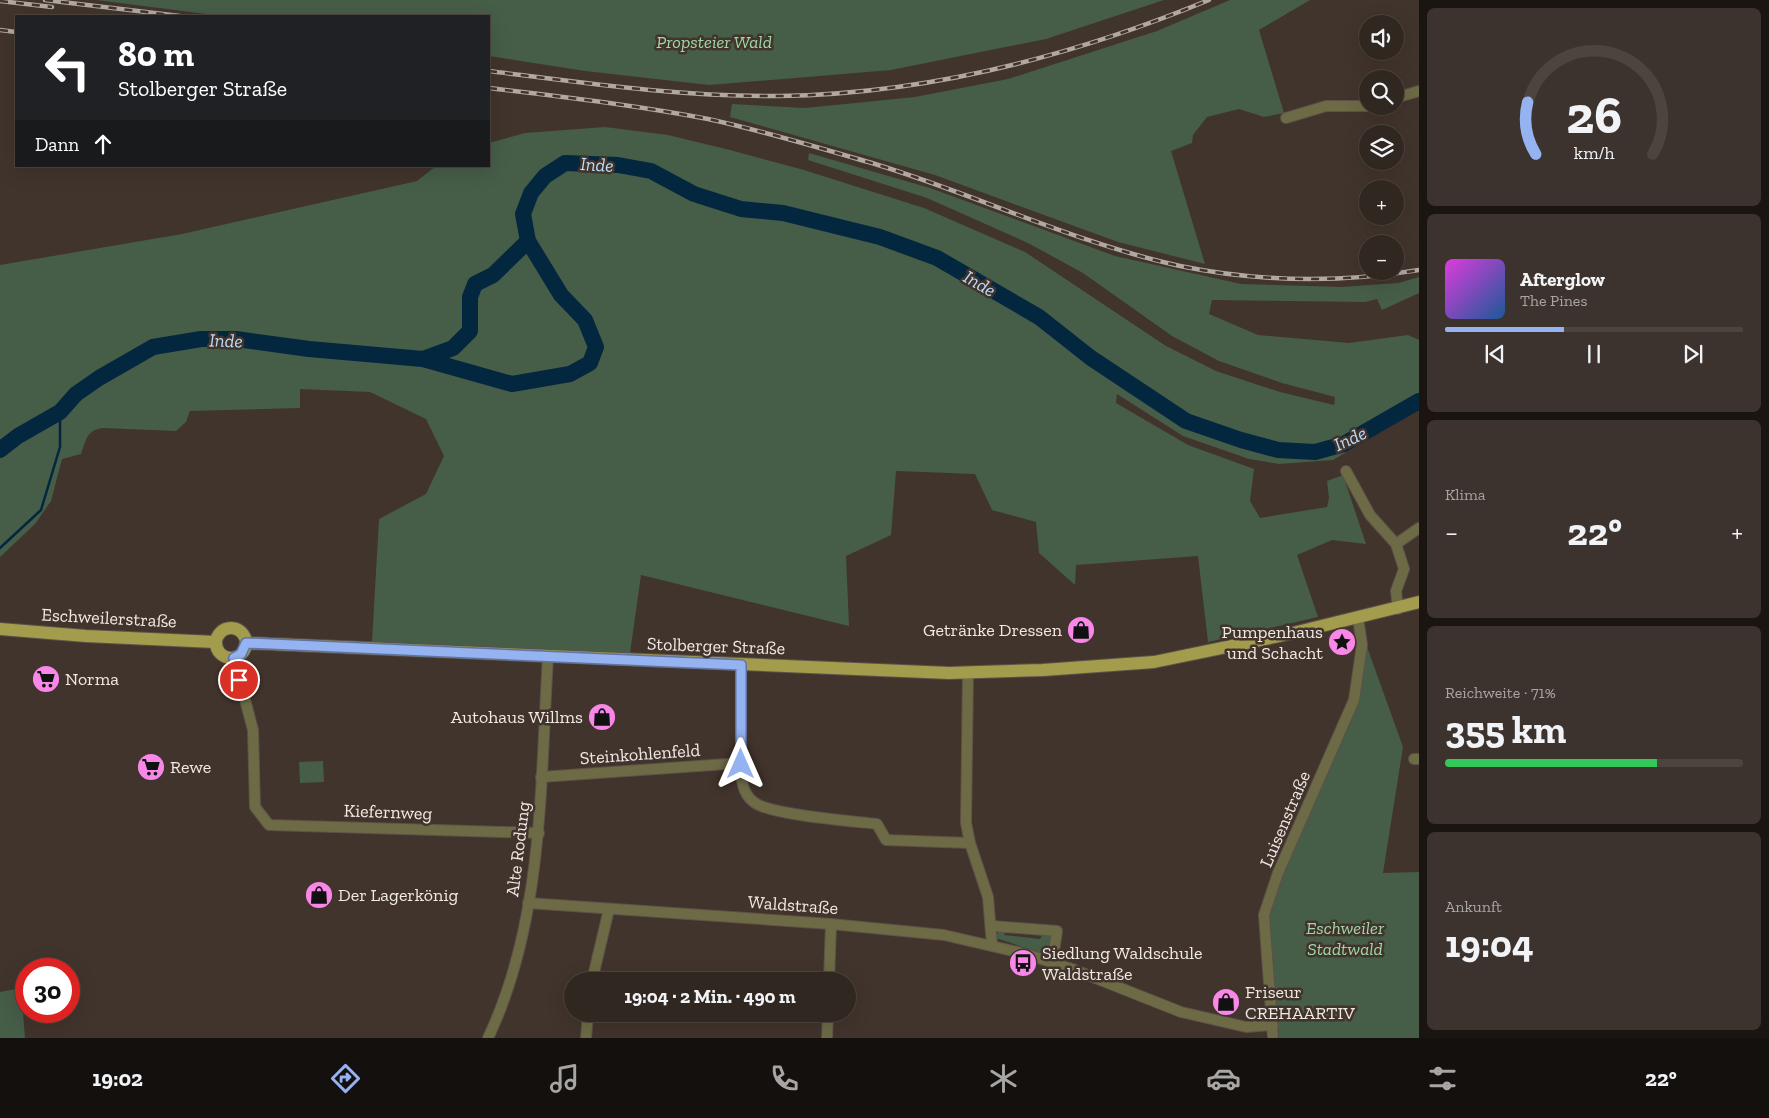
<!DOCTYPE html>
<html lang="de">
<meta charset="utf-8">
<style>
body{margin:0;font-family:"Zilla Slab",serif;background:#3d332e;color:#f1f3f6;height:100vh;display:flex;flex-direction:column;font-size:19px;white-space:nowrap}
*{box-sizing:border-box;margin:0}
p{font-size:16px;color:#a8a5a5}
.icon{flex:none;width:28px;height:28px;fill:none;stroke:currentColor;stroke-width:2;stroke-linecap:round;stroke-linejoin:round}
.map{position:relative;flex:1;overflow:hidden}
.panel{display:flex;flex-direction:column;gap:8px;padding:8px;background:#1b1512;width:350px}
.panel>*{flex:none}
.banner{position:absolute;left:15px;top:15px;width:475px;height:152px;border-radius:0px;box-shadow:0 5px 20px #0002,0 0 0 1px #4c443f;background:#202124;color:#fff;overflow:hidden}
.tools{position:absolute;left:1359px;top:15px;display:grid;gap:10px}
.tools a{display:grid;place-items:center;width:45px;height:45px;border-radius:50%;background:#312721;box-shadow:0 5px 20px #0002,0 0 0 1px #4c443f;font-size:25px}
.speed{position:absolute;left:15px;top:958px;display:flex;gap:10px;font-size:25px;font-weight:700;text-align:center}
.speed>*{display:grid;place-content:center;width:65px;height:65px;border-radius:50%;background:#312721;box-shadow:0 5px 20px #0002,0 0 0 1px #4c443f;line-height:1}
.speed .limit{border:8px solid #d22;background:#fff;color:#111}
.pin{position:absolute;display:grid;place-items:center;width:42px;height:42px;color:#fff;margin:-21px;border:2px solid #fff;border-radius:50%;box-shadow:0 1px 5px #0007}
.me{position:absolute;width:55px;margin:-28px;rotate:0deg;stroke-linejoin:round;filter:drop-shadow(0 0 4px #0008)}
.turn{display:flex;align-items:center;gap:18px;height:105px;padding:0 20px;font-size:22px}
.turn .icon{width:65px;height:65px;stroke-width:2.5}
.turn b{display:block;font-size:35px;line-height:42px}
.then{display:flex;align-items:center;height:48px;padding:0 20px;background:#0003;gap:10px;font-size:19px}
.big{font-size:38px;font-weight:700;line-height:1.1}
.panel .card{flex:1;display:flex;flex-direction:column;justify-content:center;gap:8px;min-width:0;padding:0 18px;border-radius:8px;background:#3d332e}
.panel .dial{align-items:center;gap:0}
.dial svg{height:130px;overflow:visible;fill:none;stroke:#4c443f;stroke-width:7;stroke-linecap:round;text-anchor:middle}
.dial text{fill:#f1f3f6;stroke:none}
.song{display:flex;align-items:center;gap:15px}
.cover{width:60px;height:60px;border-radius:8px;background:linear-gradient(135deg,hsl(300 70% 55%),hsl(210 70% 35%))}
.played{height:5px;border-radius:2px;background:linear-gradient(90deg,#95b2f1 40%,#4c443f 40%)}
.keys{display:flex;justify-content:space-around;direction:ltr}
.heat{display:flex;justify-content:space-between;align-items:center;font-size:28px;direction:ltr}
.charge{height:8px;border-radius:4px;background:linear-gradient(90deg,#34c759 71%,#4c443f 0)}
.trip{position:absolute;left:564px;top:972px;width:292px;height:50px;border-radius:25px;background:#312721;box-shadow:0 5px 20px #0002,0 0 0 1px #4c443f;font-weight:700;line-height:50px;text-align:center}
.dock{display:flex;height:80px;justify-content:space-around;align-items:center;background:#14100d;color:#a8a5a5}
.dock .icon{width:35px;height:35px}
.dock .on{color:#95b2f1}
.dock b{font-size:22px;color:#f1f3f6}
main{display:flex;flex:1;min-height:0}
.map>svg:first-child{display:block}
.green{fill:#465d48}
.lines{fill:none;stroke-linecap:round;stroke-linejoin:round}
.stream{stroke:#042740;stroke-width:2.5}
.river{stroke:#042740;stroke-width:16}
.minor-casing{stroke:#5d5149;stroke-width:12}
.primary-casing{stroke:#5d5149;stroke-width:14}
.minor{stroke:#6d6b46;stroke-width:10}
.primary{stroke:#a29c4c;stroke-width:12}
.rail-casing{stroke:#b2a8a2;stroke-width:4.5}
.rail{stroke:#41342c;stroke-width:2.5;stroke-dasharray:8;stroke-linecap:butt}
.route-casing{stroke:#61749d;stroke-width:12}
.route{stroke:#95b2f1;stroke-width:9}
.labels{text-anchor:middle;stroke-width:5;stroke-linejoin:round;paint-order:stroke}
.park-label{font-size:18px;font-style:italic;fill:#9fd8a6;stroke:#41342c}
.street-label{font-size:18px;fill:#f1e9e4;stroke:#41342c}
.poi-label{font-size:18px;fill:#f1e9e4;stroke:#41342c;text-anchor:start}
.water-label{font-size:19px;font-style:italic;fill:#badcfa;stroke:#41342c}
</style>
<main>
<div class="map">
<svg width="1419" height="1038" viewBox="0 0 1419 1038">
<rect width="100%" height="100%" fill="#41342c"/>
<g class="green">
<path d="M96 0H1164L1046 39 891 70 709 85 585 71 489 56V16H222Z"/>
<path d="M1230 0H1310L1259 30 1284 113 1264 117 1239 109 1207 117 1193 135 1192 143 1171 151 1205 264 1118 242 935 175 730 117 732 104 805 108 915 97 1008 79 1157 31Z"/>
<path d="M605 127 668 135 730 150 804 170 924 208 1025 252 1166 346 1216 371 1280 392 1334 405 1335 397 1282 383 1219 361 1172 336 1083 273 1028 243 927 198 808 160 809 153 930 188 1115 256 1241 284 1341 287 1398 283 1419 277V293L1382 310 1377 299 1365 302 1212 300 1209 314 1258 335 1349 343 1408 335 1419 340V409L1333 460 1279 464 1249 459 1183 436 1117 394 1116 403 1188 445 1254 469 1250 501 1260 518 1327 507 1329 498 1327 481 1343 475 1366 544 1332 540 1297 555 1318 617 1208 642 1198 556 1076 565 1075 585 1039 553 1036 522 992 510 975 474 896 471 891 535 846 556 849 626 641 575 630 653 372 642 379 519 426 494 444 456 426 419 370 392 300 389V408L190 411 186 422 176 431 103 428C86 430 86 441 81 454L62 459 51 501 35 524 0 557V265L182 234 417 181 436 166H489V143L525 133Z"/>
<path d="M1366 644 1403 747 1383 873 1419 872V1038H1279L1267 915 1294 843 1359 701Z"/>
<path d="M323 761 324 782 300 783 299 762Z"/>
<path d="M999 929H1008L1004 935 1040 939 1044 932H1049L1053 939 1047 955 996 938Z"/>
<path d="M21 988 25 1038H0V992Z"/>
</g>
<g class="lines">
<path class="stream" d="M0 548 41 510 60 447V412"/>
<g class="river">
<path d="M423 359 453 348 470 331V297L475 284 493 275 528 241"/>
<path d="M0 450 18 436 60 412 76 394 99 378 153 347 201 339H236L309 349 423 359 512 384 570 374 590 363 596 347 585 320 561 295 528 241 523 214 531 193 545 176 565 163 618 165 651 171 694 194 741 209 783 213 880 237 937 258 1039 317 1091 358 1186 421 1241 440 1278 450 1315 452 1344 444 1419 401"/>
</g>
<defs>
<g id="minor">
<path d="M1395 98 1419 91"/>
<path d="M1286 118 1326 106H1369"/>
<path d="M1346 471 1370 515 1396 544 1404 569 1396 591 1398 609"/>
<path d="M1396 544 1419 528"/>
<path d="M234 658 253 730 255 807 269 825 539 833"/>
<path d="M741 665V776C743 787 745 796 755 803 772 815 852 821 877 824L886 840 970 843"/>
<path d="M968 672 966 823 970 843 988 897 992 945"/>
<path d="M1414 759H1419"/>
<path d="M541 777 741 763"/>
<path d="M528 903 831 924 944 935 1026 954 1075 970 1181 1012 1246 1027 1273 1025"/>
<path d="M992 926 1057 931 1052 964"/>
<path d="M592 981 609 909"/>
<path d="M829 981 831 924"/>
<path d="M488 1038C544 920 540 784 548 657"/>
<path d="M586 1038 588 1014"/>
<path d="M827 1038 828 1014"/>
<path d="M1273 1038 1264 915 1278 873 1354 700 1362 645 1358 618"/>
</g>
<g id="primary">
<circle cx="231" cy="643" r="15"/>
<path d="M0 629 86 636 215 642"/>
<path d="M246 643 949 673 1043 670 1154 662 1289 634 1419 602"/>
</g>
</defs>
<use href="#minor" class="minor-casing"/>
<use href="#primary" class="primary-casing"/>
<use href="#minor" class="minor"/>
<use href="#primary" class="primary"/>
<defs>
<g id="rail">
<path d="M45 0 180 16"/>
<path d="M0 1 52 7"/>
<path d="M0 30 16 32"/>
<path d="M489 71C585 83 682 97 779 96 926 94 1073 56 1209 0"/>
<path d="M489 88C562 97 635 105 708 119 764 131 820 148 875 164 977 195 1075 243 1180 266 1259 282 1340 283 1419 270"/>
</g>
</defs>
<use href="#rail" class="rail-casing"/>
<use href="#rail" class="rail"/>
</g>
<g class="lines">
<defs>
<path id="route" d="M239 680 234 658 241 654 246 643 741 665V764"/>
</defs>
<use href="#route" class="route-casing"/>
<use href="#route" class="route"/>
</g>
<defs>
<symbol id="shop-disc" viewBox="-11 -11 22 22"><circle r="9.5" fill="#f987e8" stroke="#41342c"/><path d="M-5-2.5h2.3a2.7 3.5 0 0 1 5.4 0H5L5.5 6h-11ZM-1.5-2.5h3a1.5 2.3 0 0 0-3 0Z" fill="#111"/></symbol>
<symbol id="sight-disc" viewBox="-11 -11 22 22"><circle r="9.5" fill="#f987e8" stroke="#41342c"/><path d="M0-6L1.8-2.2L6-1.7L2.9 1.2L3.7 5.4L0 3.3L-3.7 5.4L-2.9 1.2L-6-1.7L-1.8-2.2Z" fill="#111"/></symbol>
<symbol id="supermarket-disc" viewBox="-11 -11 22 22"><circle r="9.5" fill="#f987e8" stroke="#41342c"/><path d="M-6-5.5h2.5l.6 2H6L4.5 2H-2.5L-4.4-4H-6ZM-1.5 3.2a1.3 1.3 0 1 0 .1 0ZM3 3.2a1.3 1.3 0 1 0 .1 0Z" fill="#111"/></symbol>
<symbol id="bus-disc" viewBox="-11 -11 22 22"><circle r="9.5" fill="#f987e8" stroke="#41342c"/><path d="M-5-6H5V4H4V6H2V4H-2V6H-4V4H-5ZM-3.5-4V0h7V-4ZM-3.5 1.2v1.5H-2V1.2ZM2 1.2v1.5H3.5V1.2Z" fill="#111"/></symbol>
</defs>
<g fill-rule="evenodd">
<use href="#shop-disc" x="1065" y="614" width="32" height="32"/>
<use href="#sight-disc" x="1326" y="626" width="32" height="32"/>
<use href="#supermarket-disc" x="30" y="663" width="32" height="32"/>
<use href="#shop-disc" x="586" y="701" width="32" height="32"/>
<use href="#supermarket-disc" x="135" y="751" width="32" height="32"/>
<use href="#shop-disc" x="303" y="879" width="32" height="32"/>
<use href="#bus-disc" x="1007" y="947" width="32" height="32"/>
<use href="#shop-disc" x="1210" y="986" width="32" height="32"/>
</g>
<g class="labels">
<g class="park-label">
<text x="714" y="48">Propsteier Wald</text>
<text x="1345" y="934">Eschweiler<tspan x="1345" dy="21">Stadtwald</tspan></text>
</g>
<g class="street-label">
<text transform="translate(109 618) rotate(3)" y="6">Eschweilerstraße</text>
<text transform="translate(716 646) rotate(2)" y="6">Stolberger Straße</text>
<text transform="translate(640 754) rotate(-4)" y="6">Steinkohlenfeld</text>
<text transform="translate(388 812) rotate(2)" y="6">Kiefernweg</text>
<text transform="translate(1285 819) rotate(-67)" y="6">Luisenstraße</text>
<text transform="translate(518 849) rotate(-83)" y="6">Alte Rodung</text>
<text transform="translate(793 905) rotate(4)" y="6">Waldstraße</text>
</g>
<g class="poi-label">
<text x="1062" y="636" text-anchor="end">Getränke Dressen</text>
<text x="1323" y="638" text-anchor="end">Pumpenhaus<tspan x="1323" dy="21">und Schacht</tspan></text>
<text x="65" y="685">Norma</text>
<text x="583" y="723" text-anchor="end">Autohaus Willms</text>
<text x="170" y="773">Rewe</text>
<text x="338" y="901">Der Lagerkönig</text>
<text x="1042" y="959">Siedlung Waldschule<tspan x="1042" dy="21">Waldstraße</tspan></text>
<text x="1245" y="998">Friseur<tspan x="1245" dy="21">CREHAARTIV</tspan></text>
</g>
<g class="water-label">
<text transform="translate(597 164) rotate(3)" y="7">Inde</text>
<text transform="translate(980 283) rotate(30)" y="7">Inde</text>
<text transform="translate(226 340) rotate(2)" y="7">Inde</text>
<text transform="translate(1350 438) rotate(-25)" y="7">Inde</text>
</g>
</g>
</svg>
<div class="tools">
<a><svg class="icon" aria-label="sound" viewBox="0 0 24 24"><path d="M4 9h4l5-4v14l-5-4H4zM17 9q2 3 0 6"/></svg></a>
<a><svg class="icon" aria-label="search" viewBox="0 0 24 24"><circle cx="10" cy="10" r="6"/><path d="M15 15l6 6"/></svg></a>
<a><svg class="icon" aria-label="layers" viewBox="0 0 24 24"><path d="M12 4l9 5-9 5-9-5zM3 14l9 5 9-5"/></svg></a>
<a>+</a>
<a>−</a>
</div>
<div class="speed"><div class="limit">30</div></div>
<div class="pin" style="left:239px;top:680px;background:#d93025"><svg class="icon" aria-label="arrive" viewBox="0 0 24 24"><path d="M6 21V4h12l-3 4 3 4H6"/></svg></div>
<svg class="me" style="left:741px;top:764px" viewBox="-20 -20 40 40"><path d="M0-17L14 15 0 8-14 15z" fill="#95b2f1" stroke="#fff" stroke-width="4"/></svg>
<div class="trip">19:04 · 2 Min. · 490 m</div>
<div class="banner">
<div class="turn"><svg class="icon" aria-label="left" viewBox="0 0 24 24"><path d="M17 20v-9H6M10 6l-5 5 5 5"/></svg><div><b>80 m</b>Stolberger Straße</div></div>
<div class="then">Dann<svg class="icon" aria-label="ahead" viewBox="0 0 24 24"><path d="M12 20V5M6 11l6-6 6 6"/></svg></div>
</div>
</div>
<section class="panel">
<div class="card dial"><svg viewBox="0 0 100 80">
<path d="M14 69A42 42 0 1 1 86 69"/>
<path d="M14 69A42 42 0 0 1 9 37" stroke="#95b2f1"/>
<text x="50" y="56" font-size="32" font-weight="700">26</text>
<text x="50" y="72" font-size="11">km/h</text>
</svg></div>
<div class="card">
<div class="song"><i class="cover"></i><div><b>Afterglow</b><p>The Pines</p></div></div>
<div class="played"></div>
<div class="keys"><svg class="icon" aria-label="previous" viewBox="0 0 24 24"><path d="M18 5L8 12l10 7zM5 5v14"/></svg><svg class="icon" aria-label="pause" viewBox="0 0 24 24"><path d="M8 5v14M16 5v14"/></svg><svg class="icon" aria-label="next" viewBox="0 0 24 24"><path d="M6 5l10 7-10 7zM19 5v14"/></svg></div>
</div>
<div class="card"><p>Klima</p>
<div class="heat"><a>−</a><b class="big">22°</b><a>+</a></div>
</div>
<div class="card"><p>Reichweite · 71%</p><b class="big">355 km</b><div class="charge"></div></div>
<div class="card"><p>Ankunft</p><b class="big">19:04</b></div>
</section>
</main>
<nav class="dock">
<b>19:02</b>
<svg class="icon on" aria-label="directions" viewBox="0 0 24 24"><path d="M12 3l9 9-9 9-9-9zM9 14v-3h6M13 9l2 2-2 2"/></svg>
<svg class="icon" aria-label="music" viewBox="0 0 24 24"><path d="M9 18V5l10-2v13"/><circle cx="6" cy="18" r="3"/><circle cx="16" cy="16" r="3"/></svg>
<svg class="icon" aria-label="phone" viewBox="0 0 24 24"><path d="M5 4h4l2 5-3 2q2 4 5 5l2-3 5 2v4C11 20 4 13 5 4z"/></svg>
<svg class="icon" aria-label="climate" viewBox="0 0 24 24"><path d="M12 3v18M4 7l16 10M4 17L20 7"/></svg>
<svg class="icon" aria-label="car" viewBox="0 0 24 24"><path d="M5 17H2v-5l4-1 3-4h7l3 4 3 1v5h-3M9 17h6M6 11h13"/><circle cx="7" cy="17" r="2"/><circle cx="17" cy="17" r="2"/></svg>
<svg class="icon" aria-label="filters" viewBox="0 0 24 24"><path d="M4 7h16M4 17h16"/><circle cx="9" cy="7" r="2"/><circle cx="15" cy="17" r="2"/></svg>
<b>22°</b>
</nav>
